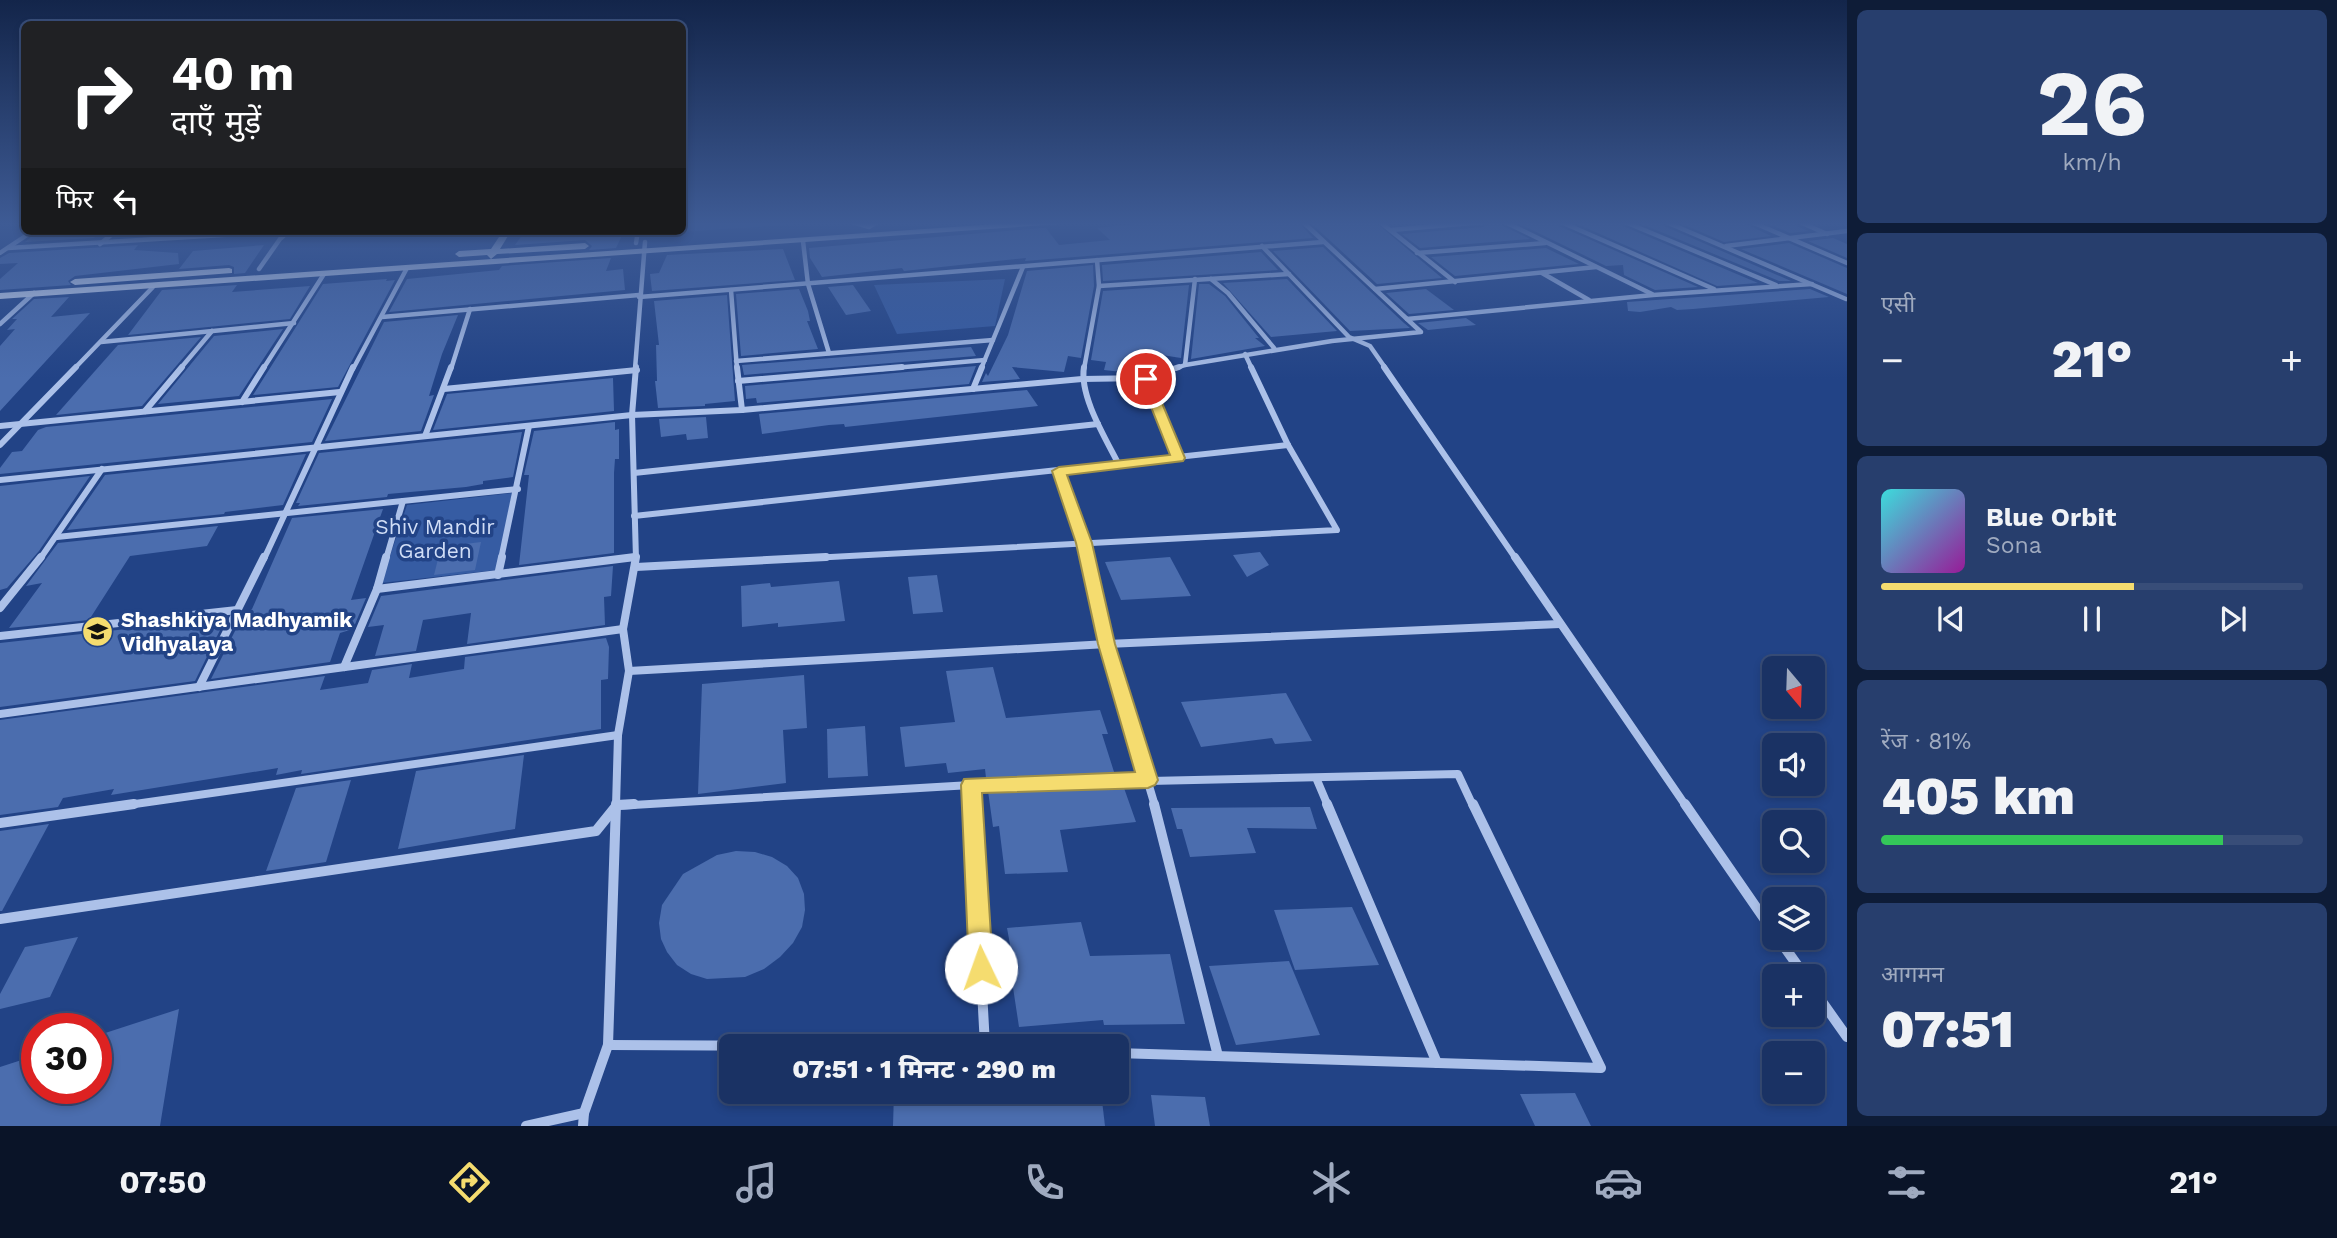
<!DOCTYPE html>
<html lang="hi">
<meta charset="utf-8">
<style>
body{margin:0;font-family:"Work Sans","Noto Sans Devanagari",sans-serif;background:#273e6d;color:#f1f3f6;height:100vh;display:flex;flex-direction:column;font-size:26px;white-space:nowrap}
*{box-sizing:border-box;margin:0}
p{font-size:23px;color:#9faabf}
.icon{flex:none;width:38px;height:38px;fill:none;stroke:currentColor;stroke-width:2;stroke-linecap:round;stroke-linejoin:round}
.map{position:relative;flex:1;overflow:hidden}
.side{display:flex;flex-direction:column;gap:10px;padding:10px;background:#0e1c37;width:490px}
.side>*{flex:none}
.hud{position:absolute;left:21px;top:21px;width:665px;height:214px;border-radius:10px;box-shadow:0 4px 10px #0003,0 0 0 2px #384d78;background:#202124;color:#fff;overflow:hidden}
.needle{width:46px;rotate:161deg}
.controls{position:absolute;left:1762px;top:656px;display:grid;gap:14px}
.controls a{display:grid;place-items:center;width:63px;height:63px;border-radius:10px;background:#1a3264;box-shadow:0 4px 10px #0003,0 0 0 2px #384d78;font-size:35px}
.speed{position:absolute;left:21px;top:1013px;display:flex;gap:14px;font-size:35px;font-weight:700;text-align:center}
.speed>*{display:grid;place-content:center;width:91px;height:91px;border-radius:50%;background:#1a3264;box-shadow:0 4px 10px #0003,0 0 0 2px #384d78;line-height:1}
.speed .limit{border:10px solid #d22;background:#fff;color:#111}
.pin{position:absolute;display:grid;place-items:center;width:60px;height:60px;color:#fff;margin:-30px;border:4px solid #fff;border-radius:50%;box-shadow:0 2px 7px #0007}
.me{position:absolute;width:77px;margin:-38px;rotate:357deg;stroke-linejoin:round;filter:drop-shadow(0 0 5px #0008)}
.turn{display:flex;align-items:center;gap:24px;height:147px;padding:0 35px;font-size:32px}
.turn .icon{width:91px;height:91px;stroke-width:2.5}
.turn b{display:block;font-size:49px;line-height:60px}
.then{display:flex;align-items:center;height:66px;padding:0 35px;background:#0003;gap:14px;font-size:26px}
.big{font-size:52px;font-weight:800;line-height:1.1}
.side .tile{flex:1;display:flex;flex-direction:column;justify-content:center;gap:10px;min-width:0;padding:0 24px;border-radius:10px;background:#273e6d}
.side .dial{align-items:center;gap:0}
.dial b{font-size:91px;line-height:1}
.song{display:flex;align-items:center;gap:21px}
.cover{width:84px;height:84px;border-radius:10px;background:linear-gradient(135deg,hsl(180 70% 55%),hsl(300 70% 35%))}
.played{height:7px;border-radius:4px;background:linear-gradient(90deg,#f5dc6f 60%,#384d78 60%)}
.keys{display:flex;justify-content:space-around;direction:ltr}
.heat{display:flex;justify-content:space-between;align-items:center;font-size:38px;direction:ltr}
.charge{height:10px;border-radius:5px;background:linear-gradient(90deg,#34c759 81%,#384d78 0)}
.trip{position:absolute;left:719px;top:1034px;width:410px;height:70px;border-radius:10px;background:#1a3264;box-shadow:0 4px 10px #0003,0 0 0 2px #384d78;font-weight:800;line-height:70px;text-align:center}
.menu{display:flex;height:112px;justify-content:space-around;align-items:center;background:#0a1428;color:#9faabf}
.menu .icon{width:49px;height:49px}
.menu .on{color:#f5dc6f}
.menu b{font-size:32px;color:#f1f3f6}
main{display:flex;flex:1;min-height:0}
.map>svg:first-child{display:block}
.green{fill:#365ca3}
.building{fill:#4b6dae}
.lines{fill:none;stroke-linecap:round;stroke-linejoin:round}
.street-far3{stroke:#acc1e9;stroke-width:4.5}
.street-far2{stroke:#acc1e9;stroke-width:6}
.street-far1{stroke:#acc1e9;stroke-width:8}
.street{stroke:#acc1e9;stroke-width:10}
.secondary{fill:#d7e2f7;fill-rule:evenodd}
.route{fill:#f5dc6f;stroke:#9f8f48;stroke-width:2}
.labels{text-anchor:middle;stroke-width:7;stroke-linejoin:round;paint-order:stroke}
.park-label{font-size:21px;fill:#d1def7;stroke:#224386}
.poi-label{font-size:21px;font-weight:bold;fill:#fff;stroke:#224386;text-anchor:start}
</style>
<main>
<div class="map">
<svg width="1847" height="1126" viewBox="0 0 1847 1126">
<rect width="100%" height="100%" fill="#224386"/>
<g class="green">
<path d="M683 222H831L664 233 656 231H682Z"/>
<path d="M1005 279 995 326 897 334 874 285Z"/>
<path d="M512 493 497 570 381 583 407 505Z"/>
</g>
<g class="building">
<path d="M1152 222H1298L1313 238 1025 261 1026 258 904 271 902 268 822 277 810 258 809 248 1041 228H1046L1059 245 1110 240 1097 228Z"/>
<path d="M1310 222H1375L1442 278 1377 284Z"/>
<path d="M1488 222H1500L1503 226 1530 239 1420 248 1402 234 1483 227Z"/>
<path d="M1516 222H1556L1559 226 1698 287 1655 290 1624 275 1623 265 1606 266Z"/>
<path d="M1573 222H1620L1623 226 1758 283 1717 286Z"/>
<path d="M1637 222H1661L1664 226 1791 281H1779Z"/>
<path d="M1678 222H1702V225L1734 222 1748 225 1771 236 1724 242Z"/>
<path d="M1784 222H1795L1797 226 1808 231 1790 233 1767 223Z"/>
<path d="M38 231H102L94 238 25 242Z"/>
<path d="M525 231H624L616 248 589 250 592 246 585 240 515 245Z"/>
<path d="M1833 238 1847 244V258L1808 241Z"/>
<path d="M1789 243 1847 268V294L1741 249Z"/>
<path d="M138 245 134 250 178 253 179 264 75 276 68 281 71 285 0 290V279L18 263 0 264V258L9 253Z"/>
<path d="M264 245 245 273 234 274V267L229 265 179 269 193 251Z"/>
<path d="M1323 247 1404 323 1410 328 1350 331 1273 251Z"/>
<path d="M1546 248 1579 264 1455 276 1431 257Z"/>
<path d="M783 249 795 280 652 291 650 274 659 273 667 255Z"/>
<path d="M1261 252 1278 270 1103 281 1102 265Z"/>
<path d="M611 258 606 271 623 269 625 290 389 312 407 279 499 270 502 266Z"/>
<path d="M1093 265 1094 286 1081 358 1068 356 1064 372 1012 367 1020 379 982 382 986 373 988 376 1008 335 1027 271Z"/>
<path d="M387 279 386 281 395 280 338 387 253 395 323 284Z"/>
<path d="M1287 279 1337 331 1271 337 1223 283Z"/>
<path d="M1199 284H1209L1225 296 1259 338H1255L1265 346 1191 359Z"/>
<path d="M237 285 232 292 310 286 290 319 128 335 162 290Z"/>
<path d="M853 285 871 311 846 315 828 287Z"/>
<path d="M1189 285 1181 358 1136 351 1131 373 1104 370 1106 362 1091 360 1103 291Z"/>
<path d="M799 289 808 311 810 321H807L818 349 741 356 736 294Z"/>
<path d="M1426 289 1454 310 1409 314 1386 293Z"/>
<path d="M1810 289 1829 297 1693 309 1677 310 1671 307 1640 312 1628 311 1627 302Z"/>
<path d="M727 295 735 401 705 404V406L658 408 655 381H657L656 345H659L654 301Z"/>
<path d="M69 297 51 317 90 313 0 411V346L15 329 7 330 17 319H12L34 299Z"/>
<path d="M458 315 442 354 429 396 434 395 421 431 325 441 384 322Z"/>
<path d="M1466 318 1476 325 1428 330 1418 323Z"/>
<path d="M283 329 239 396 158 404 214 336Z"/>
<path d="M201 337 142 406 56 415 118 345Z"/>
<path d="M971 347 976 356 744 375 742 365Z"/>
<path d="M976 366 969 384 757 403 756 398 746 399 745 386Z"/>
<path d="M613 378 614 411 433 430 447 394Z"/>
<path d="M1027 390 1038 406 845 427 844 424 829 425 762 434 759 414Z"/>
<path d="M332 399 312 442 0 474V468L12 452 22 451 38 430 46 427Z"/>
<path d="M706 417 708 438 687 440 686 434 661 437 659 419Z"/>
<path d="M615 422V430L619 429V459H615L614 473V553L519 565 529 475H524L534 431Z"/>
<path d="M522 432 513 477 483 481V484L466 487 388 494 387 497 298 506 300 503H296L319 453Z"/>
<path d="M306 454 283 505 225 512 224 514 67 530 105 475Z"/>
<path d="M90 476 39 551 7 588 0 590V486Z"/>
<path d="M383 509 351 600 366 598 353 629 340 633 330 662 211 679 243 615 252 609 292 518Z"/>
<path d="M218 526 207 546 130 556 89 620 9 628 42 583 26 586 58 543Z"/>
<path d="M481 542 475 570 434 575 441 547Z"/>
<path d="M1260 552 1269 565 1247 577 1233 555Z"/>
<path d="M1170 557 1191 596 1121 600 1105 562Z"/>
<path d="M613 566 611 596 604 597 605 625 467 644 471 613 423 620 416 651 375 656 384 625 368 627 381 596Z"/>
<path d="M937 575 943 612 913 614 908 577Z"/>
<path d="M839 581 845 621 778 627V623L742 627 741 586 770 583 771 587Z"/>
<path d="M226 618 195 681 0 707V643Z"/>
<path d="M606 638 609 647 608 679 601 680V729L301 774 302 770 276 775 278 768 111 795 114 789 63 798 58 807 0 815V720L325 676 320 690 368 683 372 670 412 664 409 678 464 669 465 657Z"/>
<path d="M993 667 1006 718 1100 710 1108 734H1102L1115 775 986 778 985 769 948 773 946 763 905 767 900 727 955 722 946 671Z"/>
<path d="M804 675 807 728 783 730 786 783 698 794 702 684Z"/>
<path d="M1286 693 1312 741 1275 744 1272 738 1201 747 1181 702Z"/>
<path d="M865 726 868 776 828 778 827 729Z"/>
<path d="M524 755 515 829 398 849 416 771Z"/>
<path d="M351 780 326 862 266 871 296 788Z"/>
<path d="M1124 788 1136 822 1060 830 1068 872 1005 874 999 826 993 827 988 791Z"/>
<path d="M1310 807 1317 829 1247 828 1256 853 1190 857 1182 829H1177L1171 808Z"/>
<path d="M49 824 2 911H0V831Z"/>
<path d="M736 851 755 852 772 857 787 866 798 878 804 894 805 910 802 927 793 943 780 957 764 969 745 977 707 979 691 974 677 965 667 952 661 939 659 923 662 905 683 874 717 855Z"/>
<path d="M1352 907 1379 965 1295 970 1274 910Z"/>
<path d="M1081 922 1090 956 1170 954 1185 1024 1104 1025 1103 1020 1019 1027 1009 961H1013L1007 928Z"/>
<path d="M78 937 50 997 0 1009V994L25 947Z"/>
<path d="M1289 961 1320 1035 1236 1045 1209 966Z"/>
<path d="M179 1009 160 1126H0V1067L37 1055V1088H96V1036Z"/>
<path d="M894 1092H1101L1105 1126H893Z"/>
<path d="M1575 1093 1591 1126H1535L1520 1094Z"/>
<path d="M1151 1095 1205 1097 1210 1126H1155Z"/>
</g>
<g class="lines">
<g class="street-far3">
<path d="M852 222 869 227 877 222"/>
<path d="M1303 222 1407 319 1653 295 1812 284"/>
<path d="M1380 222 1455 282"/>
<path d="M1505 222 1652 294"/>
<path d="M1561 222 1714 289"/>
<path d="M1625 222 1776 285"/>
<path d="M1666 222 1846 299"/>
<path d="M1752 222 1847 263"/>
<path d="M1800 222 1827 234"/>
<path d="M1391 230 1483 222"/>
<path d="M803 241 808 284 829 353"/>
<path d="M636 243 638 231"/>
<path d="M100 244 116 231"/>
<path d="M1262 246 1349 337 1370 346 1386 369"/>
<path d="M1726 246 1847 231"/>
<path d="M8 248 289 231"/>
<path d="M0 253 33 231"/>
<path d="M1417 253 1545 243"/>
<path d="M259 269 280 239 289 231"/>
<path d="M1542 273 1589 300"/>
<path d="M1211 279 1228 293 1274 348"/>
<path d="M1099 286 1289 274"/>
<path d="M1375 289 1596 267"/>
<path d="M731 290 737 369"/>
<path d="M639 297 1323 242"/>
<path d="M382 317 639 295"/>
<path d="M0 324 34 293"/>
<path d="M101 342 294 323"/>
<path d="M1245 354 1252 369"/>
<path d="M736 361 993 340"/>
<path d="M1185 365 1332 341 1421 332 1407 319"/>
<path d="M74 369 153 287"/>
<path d="M180 369 212 331"/>
<path d="M263 369 324 274"/>
<path d="M353 369 407 268"/>
<path d="M451 369 470 309"/>
<path d="M635 369 645 242"/>
<path d="M882 369 985 360"/>
<path d="M981 369 1023 267"/>
<path d="M1084 369 1099 286 1097 260"/>
<path d="M1174 369 1185 365 1195 279"/>
</g>
<g class="street-far2">
<path d="M636 367 632 415 636 559"/>
<path d="M737 367 742 410"/>
<path d="M1084 367C1079 396 1106 439 1119 465"/>
<path d="M1384 367 1516 559"/>
<path d="M1146 378 1178 458"/>
<path d="M738 381 902 367"/>
<path d="M444 389 637 370"/>
<path d="M973 389 982 367"/>
<path d="M242 402 264 367"/>
<path d="M145 411 182 367"/>
<path d="M0 426 340 392"/>
<path d="M425 436 451 367"/>
<path d="M0 445 76 367"/>
<path d="M1059 471 1088 559"/>
<path d="M634 473 1098 424"/>
<path d="M0 480 632 415 742 410 1082 379 1146 378 1179 367"/>
<path d="M634 516 1288 445"/>
<path d="M57 537 518 489"/>
<path d="M40 559 102 469"/>
<path d="M264 559 353 367"/>
<path d="M386 559 403 501"/>
<path d="M501 559 529 426"/>
<path d="M621 559 635 557"/>
<path d="M793 559 1337 530 1288 445 1251 367"/>
</g>
<g class="street-far1">
<path d="M1087 557 1107 644 1155 806"/>
<path d="M1515 557 1686 806"/>
<path d="M636 567 826 557"/>
<path d="M498 575 502 557"/>
<path d="M377 589 635 557"/>
<path d="M0 608 41 557"/>
<path d="M0 636 237 610"/>
<path d="M344 667 377 589 386 557"/>
<path d="M629 671 1107 644 1560 624"/>
<path d="M199 687 264 557"/>
<path d="M0 714 623 629"/>
<path d="M1317 780 1328 806"/>
<path d="M971 785 972 806"/>
<path d="M121 806 618 735"/>
<path d="M616 806 971 785 1458 774 1473 806"/>
<path d="M616 806 618 735 629 671 623 629 636 557"/>
</g>
<g class="street">
<path d="M972 804 985 1046"/>
<path d="M1154 804 1218 1056"/>
<path d="M1327 804 1437 1063"/>
<path d="M1685 804 1774 933"/>
<path d="M0 823 134 804"/>
<path d="M0 919 596 831 617 805 634 804"/>
<path d="M1778 938 1805 976"/>
<path d="M1813 989 1847 1037"/>
<path d="M608 1045 804 1046"/>
<path d="M1116 1053 1601 1068 1473 804"/>
<path d="M526 1126 584 1113"/>
<path d="M583 1126 584 1113 608 1045 616 804"/>
</g>
<g class="secondary">
<path d="M1026 222H1063L1059 224 0 299V293Z"/>
<path d="M503 231H511L500 249 585 243 589 246 585 249 497 254 491 259 487 255 459 257 455 254 459 251 491 249Z"/>
<path d="M229 268 232 269V273L75 285 70 282 75 279Z"/>
</g>
</g>
<linearGradient id="sky" x2="0" y2="1"><stop stop-color="#13254a"/><stop offset="0.59" stop-color="#3e5b95"/><stop offset="1" stop-color="#3e5b95" stop-opacity="0"/></linearGradient>
<rect width="1847" height="379" fill="url(#sky)"/>
<path class="route" d="M1146 375 1152 379 1185 458 1183 461 1067 475 1092 543 1115 644 1158 780 1155 785 1148 788 982 793 993 968 989 976 981 979 972 976 969 968 961 785 964 779 1135 772 1098 644 1076 543 1052 471 1059 467 1170 455 1140 379Z"/>
<defs>
<symbol id="school-disc" viewBox="-11 -11 22 22"><circle r="9.5" fill="#f5dc6f" stroke="#224386"/><path d="M0-5L7-2L0 1L-7-2ZM-4 1L0 2.5L4 1V4Q0 6-4 4Z" fill="#111"/></symbol>
</defs>
<g fill-rule="evenodd">
<use href="#school-disc" x="80" y="614" width="35" height="35"/>
</g>
<g class="labels">
<g class="park-label">
<text x="435" y="534">Shiv Mandir<tspan x="435" dy="24">Garden</tspan></text>
</g>
<g class="poi-label">
<text x="121" y="627">Shashkiya Madhyamik<tspan x="121" dy="24">Vidhyalaya</tspan></text>
</g>
</g>
</svg>
<div class="controls">
<a><svg class="needle" viewBox="-14 -14 28 28"><path d="M0-13l5 13h-10z" fill="#e53935"/><path d="M0 13l5-13h-10z" fill="#9faabf"/></svg></a>
<a><svg class="icon" aria-label="sound" viewBox="0 0 24 24"><path d="M4 9h4l5-4v14l-5-4H4zM17 9q2 3 0 6"/></svg></a>
<a><svg class="icon" aria-label="search" viewBox="0 0 24 24"><circle cx="10" cy="10" r="6"/><path d="M15 15l6 6"/></svg></a>
<a><svg class="icon" aria-label="layers" viewBox="0 0 24 24"><path d="M12 4l9 5-9 5-9-5zM3 14l9 5 9-5"/></svg></a>
<a>+</a>
<a>−</a>
</div>
<div class="speed"><div class="limit">30</div></div>
<div class="pin" style="left:1146px;top:379px;background:#d93025"><svg class="icon" aria-label="arrive" viewBox="0 0 24 24"><path d="M6 21V4h12l-3 4 3 4H6"/></svg></div>
<svg class="me" style="left:981px;top:968px" viewBox="-20 -20 40 40"><circle r="19" fill="#fff"/><path d="M0-13L10 11 0 6-10 11z" fill="#f5dc6f"/></svg>
<div class="trip">07:51 · 1 मिनट · 290 m</div>
<div class="hud">
<div class="turn"><svg class="icon" aria-label="right" viewBox="0 0 24 24"><path d="M7 20v-9h11M14 6l5 5-5 5"/></svg><div><b>40 m</b>दाएँ मुड़ें</div></div>
<div class="then">फिर<svg class="icon" aria-label="left" viewBox="0 0 24 24"><path d="M17 20v-9H6M10 6l-5 5 5 5"/></svg></div>
</div>
</div>
<section class="side">
<div class="tile dial"><b>26</b><p>km/h</p></div>
<div class="tile"><p>एसी</p>
<div class="heat"><a>−</a><b class="big">21°</b><a>+</a></div>
</div>
<div class="tile">
<div class="song"><i class="cover"></i><div><b>Blue Orbit</b><p>Sona</p></div></div>
<div class="played"></div>
<div class="keys"><svg class="icon" aria-label="previous" viewBox="0 0 24 24"><path d="M18 5L8 12l10 7zM5 5v14"/></svg><svg class="icon" aria-label="pause" viewBox="0 0 24 24"><path d="M8 5v14M16 5v14"/></svg><svg class="icon" aria-label="next" viewBox="0 0 24 24"><path d="M6 5l10 7-10 7zM19 5v14"/></svg></div>
</div>
<div class="tile"><p>रेंज · 81%</p><b class="big">405 km</b><div class="charge"></div></div>
<div class="tile"><p>आगमन</p><b class="big">07:51</b></div>
</section>
</main>
<nav class="menu">
<b>07:50</b>
<svg class="icon on" aria-label="directions" viewBox="0 0 24 24"><path d="M12 3l9 9-9 9-9-9zM9 14v-3h6M13 9l2 2-2 2"/></svg>
<svg class="icon" aria-label="music" viewBox="0 0 24 24"><path d="M9 18V5l10-2v13"/><circle cx="6" cy="18" r="3"/><circle cx="16" cy="16" r="3"/></svg>
<svg class="icon" aria-label="phone" viewBox="0 0 24 24"><path d="M5 4h4l2 5-3 2q2 4 5 5l2-3 5 2v4C11 20 4 13 5 4z"/></svg>
<svg class="icon" aria-label="climate" viewBox="0 0 24 24"><path d="M12 3v18M4 7l16 10M4 17L20 7"/></svg>
<svg class="icon" aria-label="car" viewBox="0 0 24 24"><path d="M5 17H2v-5l4-1 3-4h7l3 4 3 1v5h-3M9 17h6M6 11h13"/><circle cx="7" cy="17" r="2"/><circle cx="17" cy="17" r="2"/></svg>
<svg class="icon" aria-label="filters" viewBox="0 0 24 24"><path d="M4 7h16M4 17h16"/><circle cx="9" cy="7" r="2"/><circle cx="15" cy="17" r="2"/></svg>
<b>21°</b>
</nav>
